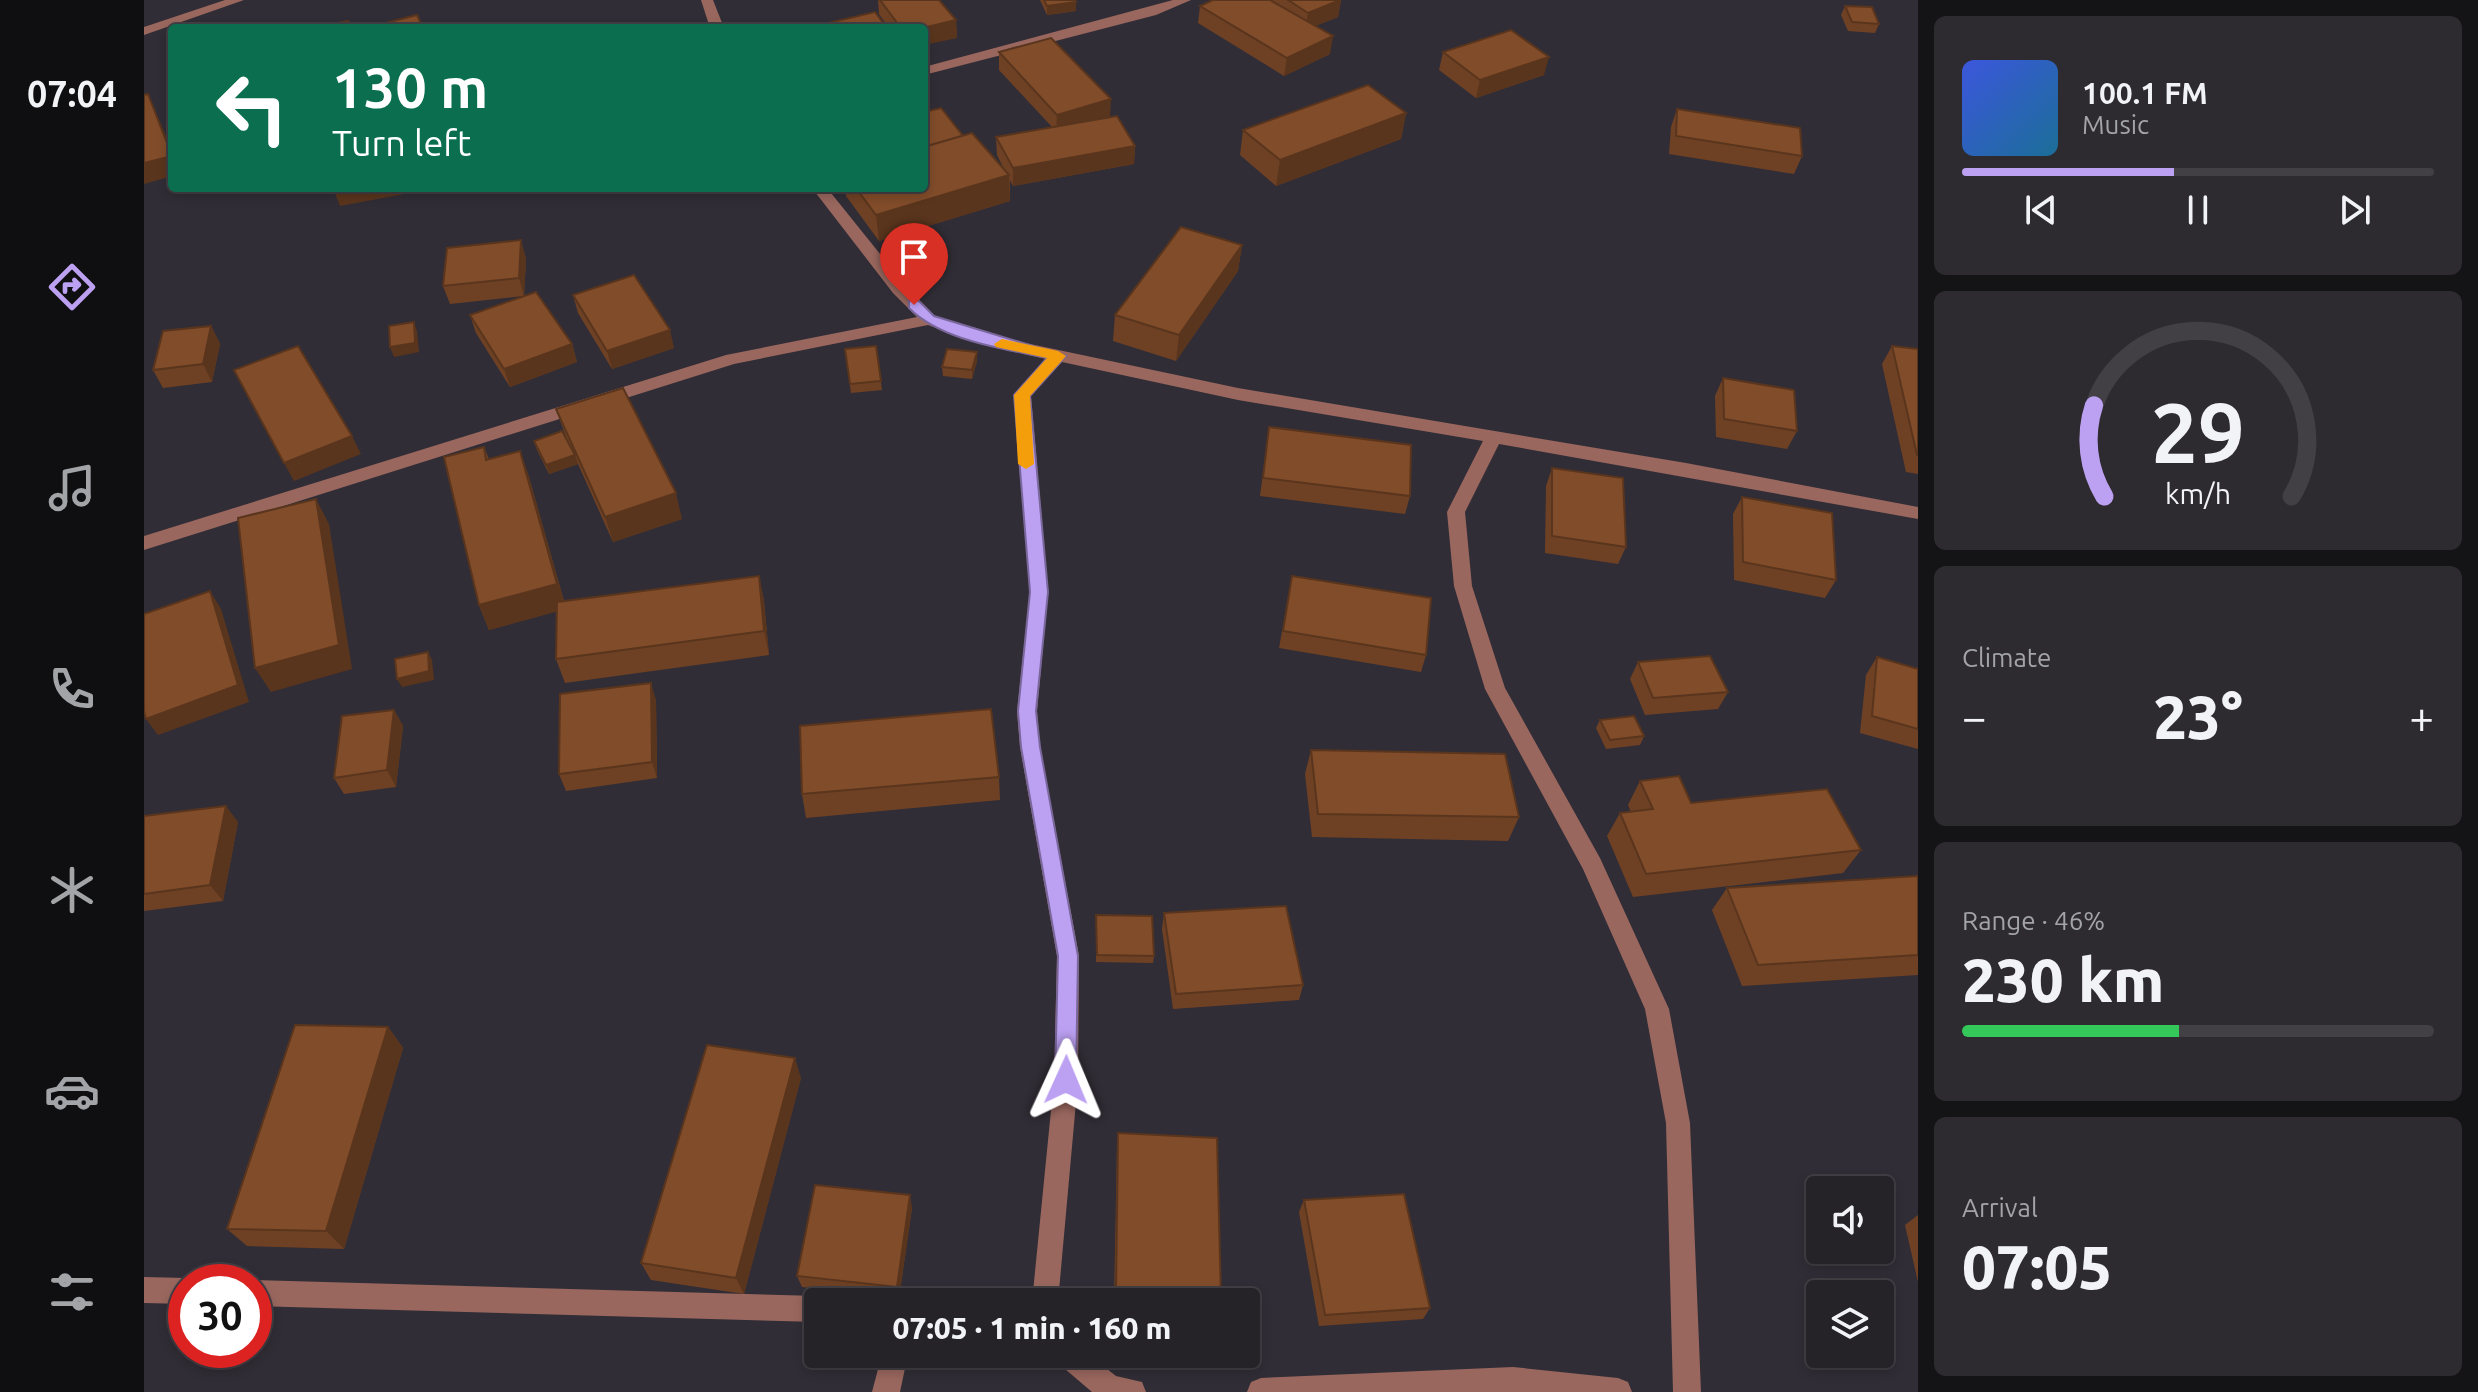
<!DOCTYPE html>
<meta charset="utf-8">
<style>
body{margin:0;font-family:Ubuntu,sans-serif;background:#2d2a30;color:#f1f3f6;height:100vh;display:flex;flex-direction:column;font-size:30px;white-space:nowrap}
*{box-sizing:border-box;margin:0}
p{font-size:26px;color:#a3a4a8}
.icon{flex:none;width:44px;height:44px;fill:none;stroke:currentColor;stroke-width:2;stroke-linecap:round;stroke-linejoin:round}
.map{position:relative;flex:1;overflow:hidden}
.details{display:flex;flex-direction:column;gap:16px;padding:16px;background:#141316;width:560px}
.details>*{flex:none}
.guide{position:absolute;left:24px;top:24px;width:760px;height:168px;border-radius:8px;box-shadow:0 4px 12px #0003,0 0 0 2px #423f45;background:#0b6e4f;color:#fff;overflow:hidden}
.controls{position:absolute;left:1662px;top:1176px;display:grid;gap:16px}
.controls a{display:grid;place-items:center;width:88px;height:88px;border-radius:8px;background:#252228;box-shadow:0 4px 12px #0003,0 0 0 2px #423f45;font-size:40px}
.speed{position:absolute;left:24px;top:1264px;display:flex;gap:16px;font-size:40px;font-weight:700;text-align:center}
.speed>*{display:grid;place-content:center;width:104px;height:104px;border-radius:50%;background:#252228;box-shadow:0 4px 12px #0003,0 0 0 2px #423f45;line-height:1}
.speed .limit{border:12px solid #d22;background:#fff;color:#111}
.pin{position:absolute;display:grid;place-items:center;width:68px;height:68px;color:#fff;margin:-82px -34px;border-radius:50% 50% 50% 0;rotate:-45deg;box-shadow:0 0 8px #0007}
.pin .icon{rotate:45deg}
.me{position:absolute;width:88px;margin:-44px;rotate:1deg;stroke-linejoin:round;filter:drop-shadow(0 0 6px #0008)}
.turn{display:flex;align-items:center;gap:28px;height:168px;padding:0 32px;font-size:36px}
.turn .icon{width:104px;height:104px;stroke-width:2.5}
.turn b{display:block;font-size:56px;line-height:68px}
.big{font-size:60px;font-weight:800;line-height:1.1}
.details .card{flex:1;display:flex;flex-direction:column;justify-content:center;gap:12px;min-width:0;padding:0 28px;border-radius:12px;background:#2d2a30}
.details .dial{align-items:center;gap:0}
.dial svg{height:208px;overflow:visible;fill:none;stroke:#423f45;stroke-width:7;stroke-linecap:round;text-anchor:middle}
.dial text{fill:#f1f3f6;stroke:none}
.song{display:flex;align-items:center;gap:24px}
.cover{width:96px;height:96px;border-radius:12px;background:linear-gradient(135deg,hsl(230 70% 55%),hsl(200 70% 35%))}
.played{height:8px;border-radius:4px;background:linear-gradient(90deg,#bca0f2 45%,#423f45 45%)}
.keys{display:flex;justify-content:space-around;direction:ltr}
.heat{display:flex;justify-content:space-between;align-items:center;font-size:44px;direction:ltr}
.charge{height:12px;border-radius:6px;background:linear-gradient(90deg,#34c759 46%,#423f45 0)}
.trip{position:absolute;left:660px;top:1288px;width:456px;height:80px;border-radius:8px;background:#252228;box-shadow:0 4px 12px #0003,0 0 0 2px #423f45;font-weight:800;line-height:80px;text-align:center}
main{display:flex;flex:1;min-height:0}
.dock{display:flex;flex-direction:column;width:144px;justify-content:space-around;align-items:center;background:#0f0e10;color:#a3a4a8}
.dock .icon{width:56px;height:56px}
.dock .active{color:#bca0f2}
.dock b{font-size:36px;color:#f1f3f6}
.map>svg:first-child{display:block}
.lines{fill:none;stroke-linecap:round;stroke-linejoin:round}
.minor{fill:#99675e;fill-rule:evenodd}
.wall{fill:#6f4124}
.shaded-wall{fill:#5a351d}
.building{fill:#814c2a;stroke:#5a351d;stroke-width:2}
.route{fill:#bca0f2;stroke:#7a689d;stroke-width:2}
.slow{fill:#f59e0b}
</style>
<main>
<nav class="dock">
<b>07:04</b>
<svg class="icon active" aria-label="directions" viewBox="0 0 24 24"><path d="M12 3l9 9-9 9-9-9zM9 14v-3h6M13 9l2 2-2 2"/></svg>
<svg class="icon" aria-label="music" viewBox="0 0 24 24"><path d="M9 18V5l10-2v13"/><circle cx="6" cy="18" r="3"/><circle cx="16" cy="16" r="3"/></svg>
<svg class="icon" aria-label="phone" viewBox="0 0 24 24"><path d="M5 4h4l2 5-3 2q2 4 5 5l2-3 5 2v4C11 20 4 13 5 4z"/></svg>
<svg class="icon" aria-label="climate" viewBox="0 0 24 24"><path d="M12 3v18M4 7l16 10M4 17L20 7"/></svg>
<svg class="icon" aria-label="car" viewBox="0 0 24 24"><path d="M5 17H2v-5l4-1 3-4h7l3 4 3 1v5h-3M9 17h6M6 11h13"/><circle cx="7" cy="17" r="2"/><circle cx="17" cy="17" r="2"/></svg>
<svg class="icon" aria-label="filters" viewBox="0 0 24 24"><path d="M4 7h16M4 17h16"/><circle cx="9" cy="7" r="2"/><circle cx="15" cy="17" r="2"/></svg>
</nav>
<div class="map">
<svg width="1774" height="1392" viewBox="0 0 1774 1392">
<rect width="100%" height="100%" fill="#312d36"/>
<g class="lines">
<g class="minor">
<path d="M81 0H100L0 35V27Z"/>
<path d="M557 0H569L580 28H566Z"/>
<path d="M1029 0H1047L1012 15 780 75V67Z"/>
<path d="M668 188H683L761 285 791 316 853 337 1094 388 1542 463 1774 507V519L1355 444 1321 512 1328 586 1361 688 1456 858 1525 1009 1546 1123 1557 1392H1529L1522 1123 1501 1009 1439 869 1341 689 1310 586 1303 512 1339 441 1094 400 918 362 887 396 904 592 893 711 896 747 935 956 934 1080 914 1302H888L910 1080 913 956 876 747 873 711 886 592 870 395 902 359 844 346 784 325 590 364 0 550V536L582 355 773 317 749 293Z"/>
<path d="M0 1277 42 1278 51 1282H42V1304L0 1303Z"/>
<path d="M110 1280 674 1296 684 1302H674V1322L110 1306V1282H105Z"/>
<path d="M738 1354H764L756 1392H728Z"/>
<path d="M910 1354H944L972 1376 998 1382 1002 1392H948L914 1363Z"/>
<path d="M1369 1367 1474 1378 1484 1382 1488 1392H1103L1107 1382 1117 1378Z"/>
</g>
</g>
<g class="wall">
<path d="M734 0 812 20 813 38 780 28H745L735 14Z"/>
<path d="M896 0H931L932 11 903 15Z"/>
<path d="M1128 0H1197L1194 17 1171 26 1186 54 1140 76 1054 23 1056 6 1128 1Z"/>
<path d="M1701 6 1735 24 1731 33 1704 31 1697 15Z"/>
<path d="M855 52 966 117 991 146 990 164 869 186 866 180V201L735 241 702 196 701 188H780L819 136 860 169 853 155 852 137 908 127 855 70Z"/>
<path d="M1299 52 1400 75 1332 98 1295 70Z"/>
<path d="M1533 109 1658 156 1650 174 1525 154 1527 127Z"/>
<path d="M1262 113 1257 139 1132 186 1096 155 1099 130Z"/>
<path d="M1098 245 1094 271 1032 361 969 341 971 315Z"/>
<path d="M382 258 380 296 428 344 433 362 366 387 332 333 326 315 379 296 306 304 299 286Z"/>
<path d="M429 295 530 348 468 369 434 313Z"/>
<path d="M67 326 76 344 68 382 19 388 9 370Z"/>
<path d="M732 346 738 390 707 393 701 349Z"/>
<path d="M1748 346 1774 349V474L1762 472 1738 364Z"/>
<path d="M833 352V361L828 379 799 376 798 367Z"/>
<path d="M1579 378 1653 431 1643 449 1572 437 1571 396Z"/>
<path d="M412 409 538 519 469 542 434 464 405 474 393 450 390 441 422 437Z"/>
<path d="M1125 427 1266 496 1261 514 1116 496Z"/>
<path d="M340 447 345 459 376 451 385 477 420 601 615 576 620 601 625 655 421 683 412 659 413 611 345 630 335 605Z"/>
<path d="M1408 468 1482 547 1474 564 1401 553 1402 486Z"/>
<path d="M1598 497 1692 580 1681 598 1590 580 1589 514Z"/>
<path d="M1148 576 1282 655 1277 672 1135 648Z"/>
<path d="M1733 657 1774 669V749L1716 733 1722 675Z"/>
<path d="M1494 662 1584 692 1574 709 1501 715 1486 679Z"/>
<path d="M512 700 513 778 422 791 415 774Z"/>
<path d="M250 710 259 726 252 787 200 794 190 778Z"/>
<path d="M1456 720 1500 736 1496 745 1462 749 1452 728Z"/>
<path d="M1167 750 1375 817 1364 841 1168 837 1161 774Z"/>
<path d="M855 777 856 800 662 818 658 794Z"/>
<path d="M1496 781 1547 803 1717 850 1699 873 1489 897 1463 836 1476 813 1487 812 1484 805Z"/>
<path d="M0 816 94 822 79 901 0 911Z"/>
<path d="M1774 876V975L1598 986 1568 910 1583 888Z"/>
<path d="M1020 913 1159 985 1155 1000 1029 1009 1018 929Z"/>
<path d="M952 915 1010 956 1009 963 952 962Z"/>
<path d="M244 1027 259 1048 200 1249 103 1246 83 1229Z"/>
<path d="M657 1078 600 1294 507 1280 497 1263Z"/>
<path d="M974 1133 1077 1297 1075 1302 970 1301 973 1146Z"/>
<path d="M1160 1200 1286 1308 1279 1319 1175 1326 1155 1212Z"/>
<path d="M768 1208 755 1298 658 1287 653 1276Z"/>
<path d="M1774 1215V1282L1761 1225Z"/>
</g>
<g class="shaded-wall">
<path d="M1197 0 1194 17 1161 30 1164 13Z"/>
<path d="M932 2V11L903 15V6Z"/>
<path d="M812 20 813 38 780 45V28Z"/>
<path d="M1189 36 1186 54 1140 76 1143 58Z"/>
<path d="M1405 57 1400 75 1332 98 1336 80Z"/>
<path d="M4 94 28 150V154Z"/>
<path d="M967 99 966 117 912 132 913 115Z"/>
<path d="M1262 113 1257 139 1132 186 1136 160Z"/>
<path d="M991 146 990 164 869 186V168Z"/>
<path d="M28 156V176L0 184V163Z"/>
<path d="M865 175 866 201 735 241 732 215Z"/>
<path d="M189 188H259L260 194 196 206Z"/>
<path d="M377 240 382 258 380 296 375 278Z"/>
<path d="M1098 245 1094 271 1032 361 1035 335Z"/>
<path d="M270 322 273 331 275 352 250 357 246 347Z"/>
<path d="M67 326 76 344 68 382 59 364Z"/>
<path d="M526 330 530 348 468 369 463 351Z"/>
<path d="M428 344 433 362 366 387 360 369Z"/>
<path d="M833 352V361L828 379V370Z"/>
<path d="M208 436 217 454 150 481 140 463Z"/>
<path d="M376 451 385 477 422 609 345 630 335 605Z"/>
<path d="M431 455 434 464 405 474 402 465Z"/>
<path d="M532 493 538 519 469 542 461 517Z"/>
<path d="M172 499 185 524 208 669 127 692 111 668Z"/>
<path d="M615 576 620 601 625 655 620 631Z"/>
<path d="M66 591 77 609 105 702 14 735 2 719Z"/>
<path d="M284 652 288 660 290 680 258 687 253 679Z"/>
<path d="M507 683 512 700 513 778 508 762Z"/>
<path d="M250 710 259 726 252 787 243 770Z"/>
<path d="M82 806 94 822 79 901 66 885Z"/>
<path d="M244 1027 259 1048 200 1249 182 1231Z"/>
<path d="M651 1058 657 1078 600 1294 592 1278Z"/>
<path d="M766 1195 768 1208 755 1298 753 1287Z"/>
</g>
<g class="building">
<path d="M736 0H795L812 20 779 28H757Z"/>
<path d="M900 0H931L932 2 903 6Z"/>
<path d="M1069 0H1126L1189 36 1143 58 1056 6Z"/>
<path d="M1144 0H1196L1164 13Z"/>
<path d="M1701 6 1728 7 1735 24 1708 22Z"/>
<path d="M731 12 743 28H663Z"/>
<path d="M273 15 279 28H226V27Z"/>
<path d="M204 21 207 28H172Z"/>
<path d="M1367 30 1405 57 1336 80 1299 52Z"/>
<path d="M907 38 967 99 913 115 855 52Z"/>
<path d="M1224 85 1262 113 1136 160 1099 130Z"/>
<path d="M4 94 28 156 0 163V95Z"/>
<path d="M797 108 819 136 780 147V112Z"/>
<path d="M1533 109 1656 128 1658 156 1532 136Z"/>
<path d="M973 116 991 146 869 168 852 137Z"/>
<path d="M828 133 865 175 732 215 712 188H780V147Z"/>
<path d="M1037 227 1098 245 1035 335 971 315Z"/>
<path d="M377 240 375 278 299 286 303 248Z"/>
<path d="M490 275 526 330 463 351 429 295Z"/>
<path d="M392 292 428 344 360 369 326 315Z"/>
<path d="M270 322 271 343 246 347 245 326Z"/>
<path d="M67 326 59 364 9 370 19 331Z"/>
<path d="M154 346 208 436 140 463 90 370Z"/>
<path d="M732 346 737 381 706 384 701 349Z"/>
<path d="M1748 346 1774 349V455H1773Z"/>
<path d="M803 349 833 352 828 370 798 367Z"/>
<path d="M1579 378 1650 390 1653 431 1580 419Z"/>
<path d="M479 388 532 493 461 517 412 409Z"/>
<path d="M1125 427 1267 445 1266 496 1119 478Z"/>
<path d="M418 431 431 455 402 465 390 441Z"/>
<path d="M340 447 342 460 376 451 413 584 335 605 300 457Z"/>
<path d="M1408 468 1479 478 1482 547 1408 536Z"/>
<path d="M1598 497 1688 513 1692 580 1599 562Z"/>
<path d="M172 499 195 645 111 668 94 518Z"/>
<path d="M615 576 620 631 412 659 413 602Z"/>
<path d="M1148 576 1287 598 1282 655 1139 631Z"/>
<path d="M66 591 94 685 2 719 0 711V614Z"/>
<path d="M284 652 285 671 253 679 251 659Z"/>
<path d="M1566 656 1584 692 1509 698 1494 662Z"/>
<path d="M1733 657 1774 669V729L1728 716Z"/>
<path d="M507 683 508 762 415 774 416 694Z"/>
<path d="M847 709 855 777 658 794 656 726Z"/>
<path d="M250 710 243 770 190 778 198 716Z"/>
<path d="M1490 716 1500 736 1466 740 1456 720Z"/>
<path d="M1167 750 1361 754 1375 817 1174 814Z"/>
<path d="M1535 776 1547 803 1683 789 1717 850 1502 874 1476 813 1509 809 1496 781Z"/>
<path d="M82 806 66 885 0 894V816Z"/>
<path d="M1774 876V955L1614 965 1583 888Z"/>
<path d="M1142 906 1159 985 1032 994 1020 913Z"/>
<path d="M952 915 1008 916 1010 956 953 955Z"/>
<path d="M151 1025 244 1027 182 1231 83 1229Z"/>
<path d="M563 1045 651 1058 592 1278 497 1263Z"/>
<path d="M974 1133 1073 1138 1077 1297 972 1290Z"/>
<path d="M671 1185 766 1195 753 1287 653 1276Z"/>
<path d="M1260 1194 1286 1308 1181 1315 1160 1200Z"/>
</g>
<path class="route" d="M765 301H775L790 316 922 356 886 396 904 592 892 711 896 747 934 956 932 1080 929 1087 922 1090 914 1087 911 1080 914 956 877 747 874 711 886 592 870 395 903 358C858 348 798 341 765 308Z"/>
<path class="slow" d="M858 339 914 351 922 356 886 396 890 464 882 469 874 464 870 395 903 358 852 347 850 344Z"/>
</svg>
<div class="controls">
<a><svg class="icon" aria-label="sound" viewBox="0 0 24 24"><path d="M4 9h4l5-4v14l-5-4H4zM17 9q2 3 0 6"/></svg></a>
<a><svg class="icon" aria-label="layers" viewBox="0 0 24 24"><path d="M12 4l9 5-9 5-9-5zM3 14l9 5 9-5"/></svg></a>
</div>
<div class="speed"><div class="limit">30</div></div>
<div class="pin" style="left:770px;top:305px;background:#d93025"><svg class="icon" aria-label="arrive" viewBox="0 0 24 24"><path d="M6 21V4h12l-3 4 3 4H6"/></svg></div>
<svg class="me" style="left:922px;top:1080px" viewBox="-20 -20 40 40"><path d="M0-17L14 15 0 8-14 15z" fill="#bca0f2" stroke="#fff" stroke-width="4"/></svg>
<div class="trip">07:05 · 1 min · 160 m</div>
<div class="guide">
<div class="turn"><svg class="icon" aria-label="left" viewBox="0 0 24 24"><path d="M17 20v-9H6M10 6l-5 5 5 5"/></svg><div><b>130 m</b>Turn left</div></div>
</div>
</div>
<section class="details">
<div class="card">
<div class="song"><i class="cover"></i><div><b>100.1 FM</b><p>Music</p></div></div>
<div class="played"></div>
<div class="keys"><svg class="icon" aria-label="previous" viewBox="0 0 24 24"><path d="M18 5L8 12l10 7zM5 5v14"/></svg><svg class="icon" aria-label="pause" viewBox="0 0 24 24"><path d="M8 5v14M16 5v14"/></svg><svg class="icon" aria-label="next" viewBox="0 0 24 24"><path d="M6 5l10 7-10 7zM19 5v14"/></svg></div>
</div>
<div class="card dial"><svg viewBox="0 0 100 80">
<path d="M14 69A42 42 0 1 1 86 69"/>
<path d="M14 69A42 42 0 0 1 10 34" stroke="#bca0f2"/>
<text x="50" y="56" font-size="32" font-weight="700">29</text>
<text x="50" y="72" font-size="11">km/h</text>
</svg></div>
<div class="card"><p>Climate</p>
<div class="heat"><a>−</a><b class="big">23°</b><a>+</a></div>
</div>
<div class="card"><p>Range · 46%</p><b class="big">230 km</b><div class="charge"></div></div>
<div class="card"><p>Arrival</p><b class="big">07:05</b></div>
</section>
</main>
